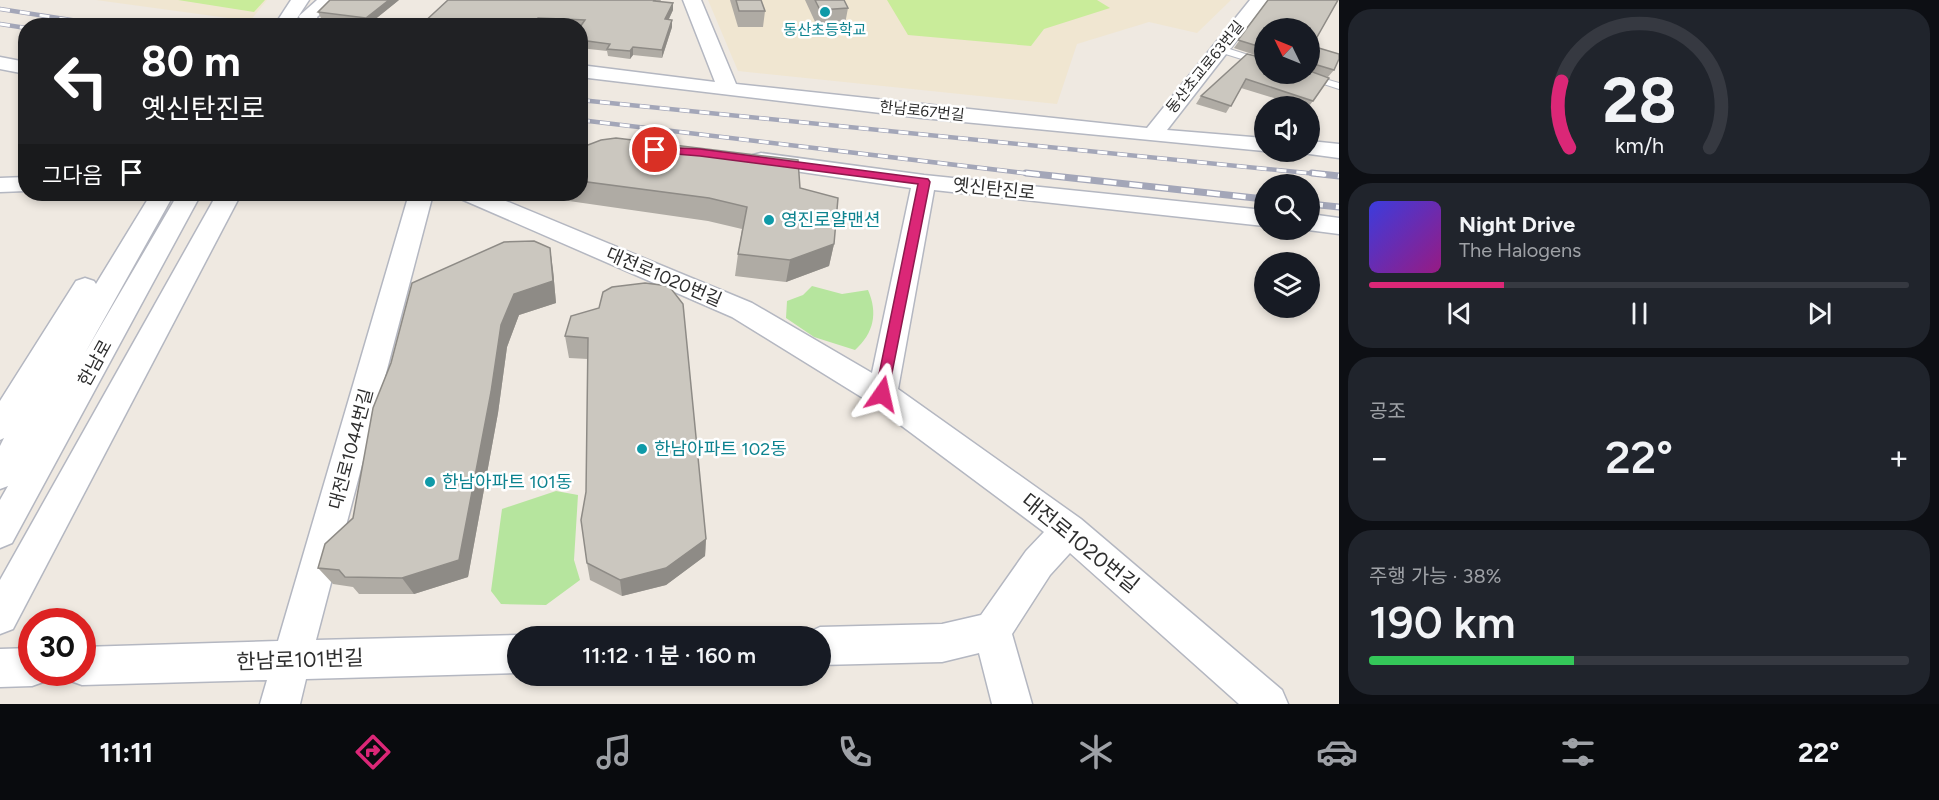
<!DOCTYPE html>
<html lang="ko">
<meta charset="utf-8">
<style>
body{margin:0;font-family:Figtree,"Noto Sans KR",sans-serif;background:#20242c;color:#f1f3f6;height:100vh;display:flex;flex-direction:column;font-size:22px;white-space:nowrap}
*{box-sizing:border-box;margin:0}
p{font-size:20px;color:#9ea1a6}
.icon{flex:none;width:33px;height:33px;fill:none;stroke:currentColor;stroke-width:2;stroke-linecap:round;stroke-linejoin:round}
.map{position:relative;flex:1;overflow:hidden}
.details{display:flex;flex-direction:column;gap:9px;padding:9px;background:#0d0f14;width:600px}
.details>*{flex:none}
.hud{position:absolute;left:18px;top:18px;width:570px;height:183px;border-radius:24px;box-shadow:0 3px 9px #0003;background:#202124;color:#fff;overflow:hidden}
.needle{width:39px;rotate:313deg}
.fabs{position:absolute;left:1254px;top:18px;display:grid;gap:12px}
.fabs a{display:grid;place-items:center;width:66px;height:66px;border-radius:50%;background:#171b24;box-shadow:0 3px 9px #0003;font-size:30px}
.speed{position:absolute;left:18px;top:608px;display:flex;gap:12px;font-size:30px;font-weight:700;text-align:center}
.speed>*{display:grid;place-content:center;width:78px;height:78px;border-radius:50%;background:#171b24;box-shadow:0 3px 9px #0003;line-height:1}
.speed .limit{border:9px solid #d22;background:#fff;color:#111}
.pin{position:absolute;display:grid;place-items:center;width:51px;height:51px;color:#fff;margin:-26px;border:3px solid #fff;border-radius:50%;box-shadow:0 2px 6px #0007}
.me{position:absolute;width:66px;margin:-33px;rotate:11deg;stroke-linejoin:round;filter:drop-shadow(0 0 4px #0008)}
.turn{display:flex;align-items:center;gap:21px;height:126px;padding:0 24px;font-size:27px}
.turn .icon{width:78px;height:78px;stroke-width:2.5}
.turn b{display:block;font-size:42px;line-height:51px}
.then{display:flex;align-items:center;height:57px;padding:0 24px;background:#0003;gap:12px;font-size:22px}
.big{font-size:45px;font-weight:600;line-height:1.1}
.details .tile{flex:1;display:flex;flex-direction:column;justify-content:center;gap:9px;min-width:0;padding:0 21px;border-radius:24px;background:#20242c}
.details .dial{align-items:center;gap:0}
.dial svg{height:156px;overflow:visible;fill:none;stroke:#363941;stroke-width:7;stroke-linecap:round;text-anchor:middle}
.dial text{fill:#f1f3f6;stroke:none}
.song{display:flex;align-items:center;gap:18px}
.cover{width:72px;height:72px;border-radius:9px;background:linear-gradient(135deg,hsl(240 70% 55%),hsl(310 70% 35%))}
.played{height:6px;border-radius:3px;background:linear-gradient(90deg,#db2777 25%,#363941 25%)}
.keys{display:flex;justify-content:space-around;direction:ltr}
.heat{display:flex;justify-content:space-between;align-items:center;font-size:33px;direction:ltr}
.charge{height:9px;border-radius:4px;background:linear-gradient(90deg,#34c759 38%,#363941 0)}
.trip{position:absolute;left:507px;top:626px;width:324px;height:60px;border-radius:30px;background:#171b24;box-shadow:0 3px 9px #0003;font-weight:600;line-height:60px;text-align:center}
.menu{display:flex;height:96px;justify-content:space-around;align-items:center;background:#090b0e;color:#9ea1a6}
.menu .icon{width:42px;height:42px}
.menu .on{color:#db2777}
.menu b{font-size:27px;color:#f1f3f6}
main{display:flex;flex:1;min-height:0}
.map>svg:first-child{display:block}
.education{fill:#f0e6d1}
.green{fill:#b6e59e}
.pitch{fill:#c9ec9a}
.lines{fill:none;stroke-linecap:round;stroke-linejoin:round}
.service-casing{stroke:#b4b7c1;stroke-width:2}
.minor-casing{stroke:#b4b7c1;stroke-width:3}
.service{fill:#fff;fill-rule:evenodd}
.minor{fill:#fff;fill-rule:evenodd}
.rail-far1-casing{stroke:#a3a6b8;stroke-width:4.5}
.rail-casing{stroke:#a3a6b8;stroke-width:7}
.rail-far1{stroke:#fff;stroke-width:3;stroke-dasharray:10;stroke-linecap:butt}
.rail{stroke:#fff;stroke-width:4.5;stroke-dasharray:13;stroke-linecap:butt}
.wall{fill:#afaba4}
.shaded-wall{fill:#8e8b86}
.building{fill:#cbc7bf;stroke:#8e8b86;stroke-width:1.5}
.route{fill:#db2777;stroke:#8e194d;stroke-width:1.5}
.culture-dot{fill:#0f9aa8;stroke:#fff;stroke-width:2}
.labels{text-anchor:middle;stroke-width:5;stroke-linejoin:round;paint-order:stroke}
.far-culture-label{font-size:15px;fill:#0d838f;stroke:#fff}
.far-street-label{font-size:15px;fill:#2e2e2e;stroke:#fff}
.street-label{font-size:18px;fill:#2e2e2e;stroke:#fff}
.culture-label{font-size:18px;fill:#0d838f;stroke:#fff;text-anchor:start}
.near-street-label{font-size:21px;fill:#2e2e2e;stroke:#fff}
</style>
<main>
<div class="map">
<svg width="1339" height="704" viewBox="0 0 1339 704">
<rect width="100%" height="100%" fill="#efe9e1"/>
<g class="education">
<path d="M96 0H267L250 21Z"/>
<path d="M708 0H1231L1197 33 1149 22 1077 44 1057 104 738 71Z"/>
</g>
<g class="green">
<path d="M812 286 842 294 868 290C878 313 874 333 855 350L814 337 786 318 787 301 803 295Z"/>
<path d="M556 491 578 495 574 560 580 580 546 605 501 604 491 591 502 509Z"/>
</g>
<g class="pitch">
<path d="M178 0H265L254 12Z"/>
<path d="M887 0H1097L1110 8 1044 29 1031 46 908 35Z"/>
</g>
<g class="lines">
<defs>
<g id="service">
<path d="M1220 46 1264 60V66L1216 51 1215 49Z"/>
<path d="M1293 74H1308L1339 83V89Z"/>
</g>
<g id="minor">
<path d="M291 0H309L292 26H274Z"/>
<path d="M317 0H337L317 17 320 26H302L299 16Z"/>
<path d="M683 0H701L736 84 1147 128 1250 0H1268L1167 130 1264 138V151L922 118 580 77V65L715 82Z"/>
<path d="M0 57 26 62V74L0 69Z"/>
<path d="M1310 141 1339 144V158L1302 153 1310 152Z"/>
<path d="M761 153 924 175 1264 210V226L934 190 898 389 1081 519 1282 690 1288 704H1239L1070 553 1050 575 1012 634 1032 704H992L979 653 942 662 820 665V636H805L807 633 820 627 942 624 981 615 1026 551 1044 532 871 403 732 317 461 199 457 194H489L752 303 872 373 911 188 753 165 750 160 753 155Z"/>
<path d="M26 177V191L0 192V178Z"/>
<path d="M151 194H174L85 353 178 194H201L12 543 0 548V500L8 486 0 489V446L4 438 0 440V401L76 281 85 278 94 281 96 284Z"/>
<path d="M217 194H241L13 629 0 634V580Z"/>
<path d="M409 194H433L316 640 518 635 520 636H518V673L306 679 300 704H260L267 680 82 685 68 680 65 672H82V647L278 641Z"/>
<path d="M1310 214 1339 218V234L1308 230Z"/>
<path d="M32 648V672H49L46 681 32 686 0 687V649Z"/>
</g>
</defs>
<use href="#service" class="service-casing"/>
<use href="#minor" class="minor-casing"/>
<use href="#service" class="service"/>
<use href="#minor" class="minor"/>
<defs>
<g id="rail-far1">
<path d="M0 9 110 26"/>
<path d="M0 24 26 28"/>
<path d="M580 100 1327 175"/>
<path d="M580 120 1040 175"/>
</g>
<g id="rail">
<path d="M1026 173 1264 199"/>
<path d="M1312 173 1339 176"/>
<path d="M1310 204 1339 207"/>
</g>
</defs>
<use href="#rail-far1" class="rail-far1-casing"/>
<use href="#rail" class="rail-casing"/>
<use href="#rail-far1" class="rail-far1"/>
<use href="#rail" class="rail"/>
</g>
<g class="wall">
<path d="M399 0 368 25 321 18 318 12Z"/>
<path d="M448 0H661L660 2 673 3V10L669 19 672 27 662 58 633 55 630 59 608 56 607 51 580 48V26H422V24Z"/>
<path d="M730 0H761L765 11 763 27H738Z"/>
<path d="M805 0H844L848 8 845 24 817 26Z"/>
<path d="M1268 0H1338L1312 46 1339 54V59L1334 70 1328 77 1323 76 1329 78 1313 101 1309 106H1300L1241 88 1226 113 1196 104 1201 96 1247 54 1264 58V74H1310V28H1264V58L1234 48Z"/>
<path d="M580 148 800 188 834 244 829 266 786 282 735 276 738 254 742 229 708 221 562 200 561 194H580Z"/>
<path d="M553 270 556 303 519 315 507 347 498 413 468 577 414 594H359L353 587 333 584 318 568 353 518Z"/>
<path d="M599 308 706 539 705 556 666 585 622 596 590 580 587 563 586 492 588 359 569 358 565 336Z"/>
</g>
<g class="shaded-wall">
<path d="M389 0H399L368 25 366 18Z"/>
<path d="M673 3V10L665 27V19Z"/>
<path d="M538 18 539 26H532Z"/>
<path d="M672 20V27L662 58V50Z"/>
<path d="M633 47V55L630 59V51Z"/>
<path d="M834 244 829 266 786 282 790 260Z"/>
<path d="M550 248 553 270 556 303 519 315 507 347 498 413 468 577 414 594 402 578 501 325 514 294Z"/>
<path d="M706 539 705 556 666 585 622 596 620 580Z"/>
</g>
<g class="building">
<path d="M330 0H389L366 18 318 12Z"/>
<path d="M448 0H655L654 1 673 3 665 19 672 20 662 50 633 47 630 51 607 49 610 44 580 40V27L585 20 538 18 532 26H478L470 24 468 26H430L422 24Z"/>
<path d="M736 0H761L765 11H739Z"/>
<path d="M815 0H844L848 8 820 10Z"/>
<path d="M1268 0H1338L1312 46 1339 54V59L1334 70 1314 64H1310V28H1264V48L1238 40Z"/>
<path d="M1247 54 1264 58V74H1310V71L1329 78 1313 101 1246 79 1231 106 1201 96Z"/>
<path d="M616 138 798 160 800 188 838 198 834 244 790 260 738 254 747 207 709 198 580 181V148L601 140Z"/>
<path d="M534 241 550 248 553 281 514 294 501 325 491 392 459 560 402 578 345 577 339 570 318 568 325 544 353 518 373 408 391 363 412 283 504 242Z"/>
<path d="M645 283 669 286 683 304 706 539 666 568 620 580 587 563 581 520 586 492 588 338 565 336 571 316 599 308 603 292 612 287Z"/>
</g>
<path class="route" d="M655 147 700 149 928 179 930 182 887 398H877L875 394 918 184 700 156 652 152 650 150Z"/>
<g class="culture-dot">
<circle cx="825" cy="12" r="6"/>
<circle cx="769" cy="220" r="6"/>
<circle cx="642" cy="449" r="6"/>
<circle cx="430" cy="482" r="6"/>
</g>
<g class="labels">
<g class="far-culture-label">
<text x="825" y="35">동산초등학교</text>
</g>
<g class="far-street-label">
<text transform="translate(1205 67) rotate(-51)" y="5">동산초교로63번길</text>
<text transform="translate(922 111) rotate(6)" y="5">한남로67번길</text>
</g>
<g class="street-label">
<text transform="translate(994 189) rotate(6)" y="6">옛신탄진로</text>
<text transform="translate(664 277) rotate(23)" y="6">대전로1020번길</text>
<text transform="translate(95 363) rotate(-61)" y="6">한남로</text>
<text transform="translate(351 449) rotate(-75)" y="6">대전로1044번길</text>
</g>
<g class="culture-label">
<text x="781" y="226">영진로얄맨션</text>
<text x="654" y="455">한남아파트 102동</text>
<text x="442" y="488">한남아파트 101동</text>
</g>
<g class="near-street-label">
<text transform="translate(1080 543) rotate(39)" y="7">대전로1020번길</text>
<text transform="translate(300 660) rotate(-2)" y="7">한남로101번길</text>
</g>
</g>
</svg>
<div class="fabs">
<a><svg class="needle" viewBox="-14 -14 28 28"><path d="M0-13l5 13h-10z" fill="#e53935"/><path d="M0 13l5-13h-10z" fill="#9ea1a6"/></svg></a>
<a><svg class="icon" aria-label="sound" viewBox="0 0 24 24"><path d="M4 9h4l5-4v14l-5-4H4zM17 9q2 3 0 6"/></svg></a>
<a><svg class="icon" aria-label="search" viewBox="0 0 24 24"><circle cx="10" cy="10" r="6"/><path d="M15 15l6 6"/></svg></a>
<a><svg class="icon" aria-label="layers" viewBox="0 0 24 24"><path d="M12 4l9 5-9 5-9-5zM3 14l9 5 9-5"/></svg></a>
</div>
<div class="speed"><div class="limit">30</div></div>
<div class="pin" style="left:655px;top:150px;background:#d93025"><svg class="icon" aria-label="arrive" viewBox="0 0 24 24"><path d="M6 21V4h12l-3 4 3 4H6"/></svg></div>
<svg class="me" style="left:882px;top:394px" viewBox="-20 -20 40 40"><path d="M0-17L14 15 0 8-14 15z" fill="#db2777" stroke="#fff" stroke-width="4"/></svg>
<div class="trip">11:12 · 1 분 · 160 m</div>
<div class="hud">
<div class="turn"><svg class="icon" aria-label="left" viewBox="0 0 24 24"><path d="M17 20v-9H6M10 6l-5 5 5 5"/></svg><div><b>80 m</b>옛신탄진로</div></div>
<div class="then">그다음<svg class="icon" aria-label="arrive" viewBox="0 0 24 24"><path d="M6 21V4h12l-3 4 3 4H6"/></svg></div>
</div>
</div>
<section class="details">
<div class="tile dial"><svg viewBox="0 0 100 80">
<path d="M14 69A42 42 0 1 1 86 69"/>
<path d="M14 69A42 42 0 0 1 10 35" stroke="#db2777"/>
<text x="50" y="56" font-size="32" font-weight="700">28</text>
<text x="50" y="72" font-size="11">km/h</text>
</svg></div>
<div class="tile">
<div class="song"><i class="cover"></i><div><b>Night Drive</b><p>The Halogens</p></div></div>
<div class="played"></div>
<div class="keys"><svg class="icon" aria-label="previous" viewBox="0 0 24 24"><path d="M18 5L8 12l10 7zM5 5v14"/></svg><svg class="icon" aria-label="pause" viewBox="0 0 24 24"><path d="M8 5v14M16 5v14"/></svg><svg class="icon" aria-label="next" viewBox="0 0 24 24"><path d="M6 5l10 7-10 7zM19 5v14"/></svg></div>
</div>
<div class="tile"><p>공조</p>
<div class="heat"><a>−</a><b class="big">22°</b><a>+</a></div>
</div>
<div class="tile"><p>주행 가능 · 38%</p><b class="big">190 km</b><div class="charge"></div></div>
</section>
</main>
<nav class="menu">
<b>11:11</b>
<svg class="icon on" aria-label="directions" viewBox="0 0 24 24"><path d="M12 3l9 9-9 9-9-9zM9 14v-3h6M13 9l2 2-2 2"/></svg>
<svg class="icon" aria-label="music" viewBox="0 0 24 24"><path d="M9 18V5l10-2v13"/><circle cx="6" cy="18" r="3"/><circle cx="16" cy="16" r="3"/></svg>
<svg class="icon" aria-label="phone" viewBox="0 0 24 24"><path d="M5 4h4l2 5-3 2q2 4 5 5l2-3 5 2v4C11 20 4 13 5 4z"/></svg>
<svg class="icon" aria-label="climate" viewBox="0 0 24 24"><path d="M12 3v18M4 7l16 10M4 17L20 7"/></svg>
<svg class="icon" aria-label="car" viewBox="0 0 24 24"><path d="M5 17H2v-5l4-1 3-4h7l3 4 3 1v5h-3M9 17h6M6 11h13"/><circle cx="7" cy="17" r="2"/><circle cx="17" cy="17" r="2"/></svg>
<svg class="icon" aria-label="filters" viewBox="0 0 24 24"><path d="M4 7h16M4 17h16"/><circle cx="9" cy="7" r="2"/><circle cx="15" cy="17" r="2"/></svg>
<b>22°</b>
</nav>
